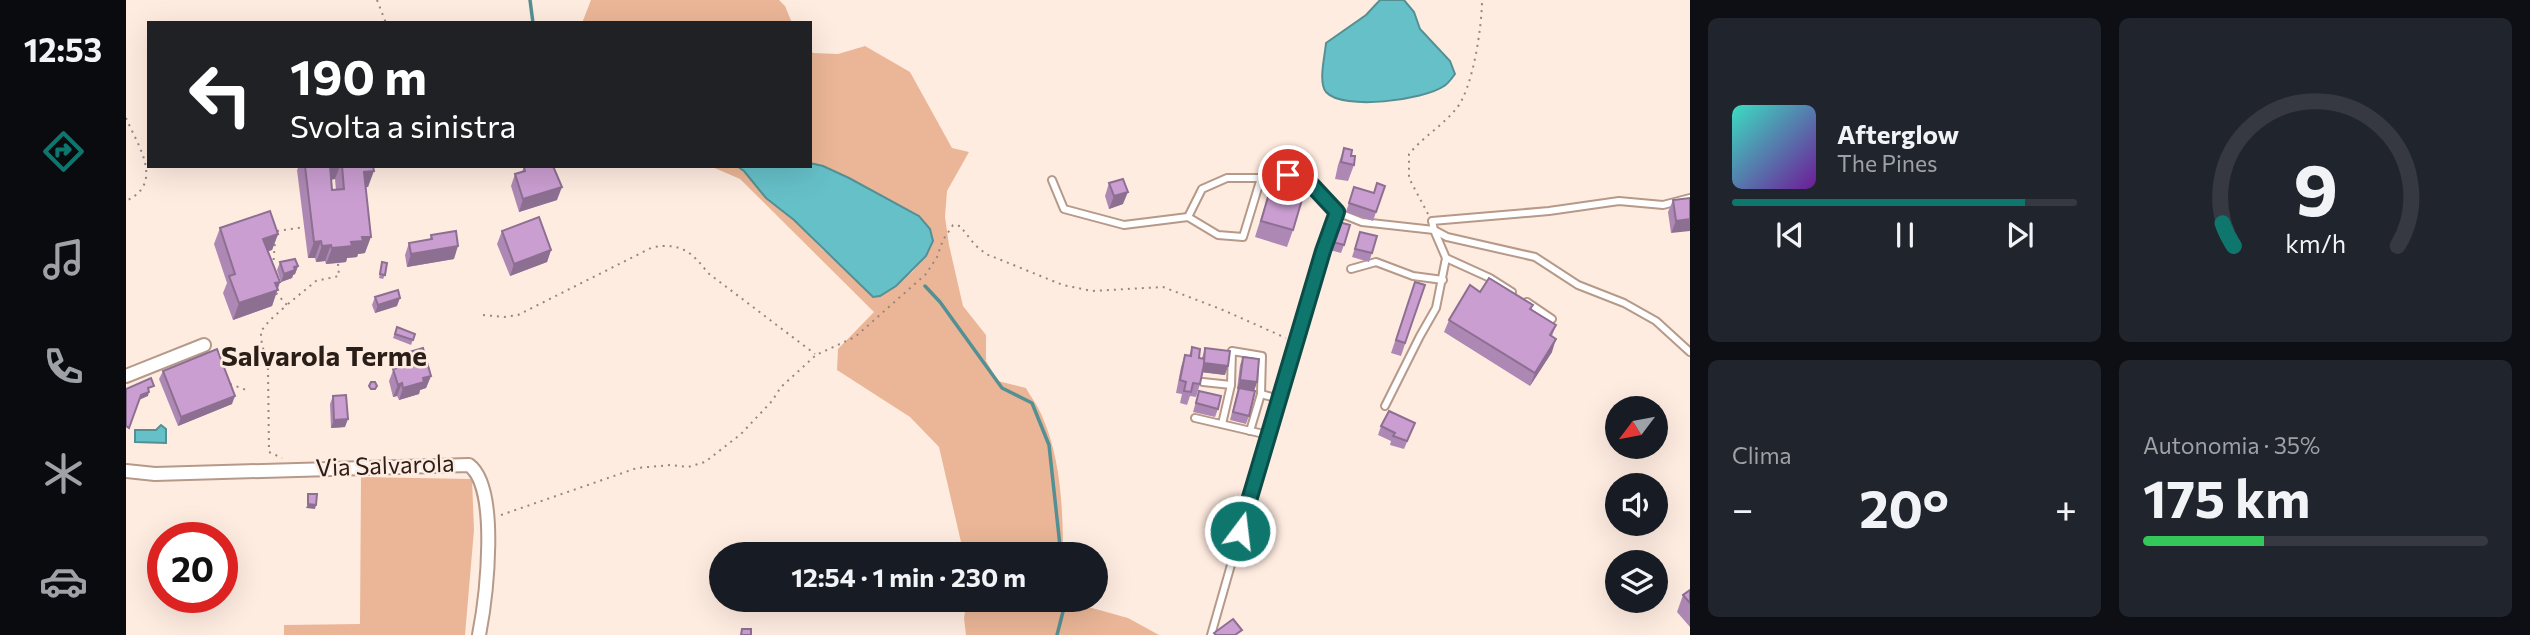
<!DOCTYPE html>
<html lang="it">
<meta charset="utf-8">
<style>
body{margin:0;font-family:Commissioner,sans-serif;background:#20242c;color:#f1f3f6;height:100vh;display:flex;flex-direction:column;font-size:26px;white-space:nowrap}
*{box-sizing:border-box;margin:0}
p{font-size:23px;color:#9ea1a6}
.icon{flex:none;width:38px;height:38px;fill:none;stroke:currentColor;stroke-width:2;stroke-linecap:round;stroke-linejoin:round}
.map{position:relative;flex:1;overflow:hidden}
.panel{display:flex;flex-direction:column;gap:18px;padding:18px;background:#0d0f14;width:840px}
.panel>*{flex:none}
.hud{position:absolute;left:21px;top:21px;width:665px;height:147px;border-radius:0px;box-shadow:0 7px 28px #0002;background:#202124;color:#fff;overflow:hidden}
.needle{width:46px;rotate:238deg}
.tools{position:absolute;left:1479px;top:396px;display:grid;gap:14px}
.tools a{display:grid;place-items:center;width:63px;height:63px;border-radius:50%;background:#171b24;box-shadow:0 7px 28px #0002;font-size:35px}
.speed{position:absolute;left:21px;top:522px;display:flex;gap:14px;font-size:35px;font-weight:700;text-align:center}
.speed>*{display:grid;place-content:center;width:91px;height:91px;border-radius:50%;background:#171b24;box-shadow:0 7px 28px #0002;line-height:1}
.speed .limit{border:10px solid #d22;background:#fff;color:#111}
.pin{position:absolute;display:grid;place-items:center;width:60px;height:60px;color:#fff;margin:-30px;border:4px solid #fff;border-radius:50%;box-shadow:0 2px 7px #0007}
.me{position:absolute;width:77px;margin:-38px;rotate:15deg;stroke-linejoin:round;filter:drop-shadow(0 0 5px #0008)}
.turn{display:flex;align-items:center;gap:24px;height:147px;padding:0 28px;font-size:32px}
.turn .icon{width:91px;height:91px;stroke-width:2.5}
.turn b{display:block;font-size:49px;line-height:60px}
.big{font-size:52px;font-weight:700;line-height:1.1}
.panel .card{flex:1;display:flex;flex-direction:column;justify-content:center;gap:10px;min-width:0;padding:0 24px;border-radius:10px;background:#20242c}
.panel .dial{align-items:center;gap:0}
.dial svg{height:182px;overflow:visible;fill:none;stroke:#363941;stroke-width:7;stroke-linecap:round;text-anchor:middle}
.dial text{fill:#f1f3f6;stroke:none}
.song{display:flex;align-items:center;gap:21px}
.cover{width:84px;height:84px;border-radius:10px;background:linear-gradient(135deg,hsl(170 70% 55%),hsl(280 70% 35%))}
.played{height:7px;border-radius:4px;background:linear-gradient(90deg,#0f766e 85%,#363941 85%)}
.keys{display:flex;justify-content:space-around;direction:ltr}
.heat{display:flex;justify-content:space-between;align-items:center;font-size:38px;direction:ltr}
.charge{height:10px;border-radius:5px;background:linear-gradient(90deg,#34c759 35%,#363941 0)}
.panel .tiles{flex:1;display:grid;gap:18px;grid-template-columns:repeat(2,1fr)}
.trip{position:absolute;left:583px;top:542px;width:399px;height:70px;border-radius:35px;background:#171b24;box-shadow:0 7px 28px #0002;font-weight:700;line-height:70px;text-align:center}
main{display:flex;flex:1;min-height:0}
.dock{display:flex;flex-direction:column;width:126px;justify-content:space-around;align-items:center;background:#090b0e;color:#9ea1a6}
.dock .icon{width:49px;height:49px}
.dock .selected{color:#0f766e}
.dock b{font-size:32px;color:#f1f3f6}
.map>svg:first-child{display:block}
.green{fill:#ebb697}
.water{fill:#66c0c8;stroke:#549093;stroke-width:2}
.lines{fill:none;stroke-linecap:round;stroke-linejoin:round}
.stream{stroke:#549093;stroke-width:3.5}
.lane-casing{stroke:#b69988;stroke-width:10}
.street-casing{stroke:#b69988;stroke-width:16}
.path{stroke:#96877e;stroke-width:2;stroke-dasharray:2 5;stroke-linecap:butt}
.lane{stroke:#fff;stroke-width:6}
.street{stroke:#fff;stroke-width:12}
.wall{fill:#ae88b4;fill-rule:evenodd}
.shaded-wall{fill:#8d6f92}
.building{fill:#ca9ed1;stroke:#8d6f92;stroke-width:2}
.route-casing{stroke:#0a4d48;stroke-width:18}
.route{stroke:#0f766e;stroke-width:12}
.labels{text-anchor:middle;stroke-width:5;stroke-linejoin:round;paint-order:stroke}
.street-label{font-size:24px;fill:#2a1f18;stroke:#ffece1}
.quarter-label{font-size:28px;font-weight:bold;fill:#2a1f18;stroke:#ffece1}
</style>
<main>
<nav class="dock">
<b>12:53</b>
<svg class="icon selected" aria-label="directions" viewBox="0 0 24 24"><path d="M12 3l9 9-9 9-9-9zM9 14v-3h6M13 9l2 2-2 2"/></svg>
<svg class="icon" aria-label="music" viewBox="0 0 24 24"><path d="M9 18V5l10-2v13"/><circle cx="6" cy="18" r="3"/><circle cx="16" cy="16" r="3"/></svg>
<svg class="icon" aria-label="phone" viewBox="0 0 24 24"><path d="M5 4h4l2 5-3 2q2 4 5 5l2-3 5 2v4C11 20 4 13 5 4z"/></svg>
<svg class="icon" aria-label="climate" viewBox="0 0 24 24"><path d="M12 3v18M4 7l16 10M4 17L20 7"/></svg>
<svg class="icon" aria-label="car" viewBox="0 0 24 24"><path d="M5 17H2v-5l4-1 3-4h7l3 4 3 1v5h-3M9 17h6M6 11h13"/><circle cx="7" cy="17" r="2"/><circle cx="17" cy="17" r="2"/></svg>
</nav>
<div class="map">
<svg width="1564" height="635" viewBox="0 0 1564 635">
<rect width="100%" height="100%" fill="#ffece1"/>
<g class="green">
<path d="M465 0H653L659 6 666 23H456Z"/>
<path d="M739 46 784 72 826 148 843 152 821 191 819 217 823 245 837 306 860 335V361L872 381 900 388C905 397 912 406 916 416 935 459 937 509 937 555H838L813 447 784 417 711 370 712 349 748 312 614 179 584 166H611L618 171 640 198 668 220 697 250 720 269 738 289 754 296 786 272 800 256 804 229 793 215 723 178 697 166 684 163V50L687 53 712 54Z"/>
<path d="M235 477 346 479 348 530 339 635H158V625L234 624Z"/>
<path d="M841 600H937L1002 618 1033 635H840L838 618Z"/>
</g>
<g class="water">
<path d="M1254 0H1278L1288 12 1294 29 1324 61 1329 74C1326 78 1322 84 1318 86 1298 100 1217 111 1200 92 1192 82 1199 56 1200 43L1240 15Z"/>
<path d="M684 163 697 166 723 178 793 216 804 229 807 241 800 256 770 286 754 296 747 297 668 220 640 198 618 171 611 166H684Z"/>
<path d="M35 425 40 429V443L9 442V430H30Z"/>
</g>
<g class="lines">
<g class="stream">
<path d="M404 0 407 23"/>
<path d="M799 286 814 302 876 388 906 403 923 445 935 555"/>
<path d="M931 635 940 600"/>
</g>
<defs>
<g id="lane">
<path d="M926 180 938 209 998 225 1062 217 1092 235 1117 237 1135 178 1155 176"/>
<path d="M1176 180 1183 182 1211 212 1236 222 1308 230 1321 237 1409 257 1452 285 1498 303 1530 321 1564 352"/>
<path d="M1062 217 1076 189 1101 178H1135"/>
<path d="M1320 258 1364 278 1386 292"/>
<path d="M1225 269 1250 262 1287 276 1317 280"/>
<path d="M1401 302 1426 319"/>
<path d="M1077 382 1105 385 1096 424"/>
<path d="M1105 385 1106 351 1136 356 1135 394 1153 399"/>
<path d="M1259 406 1294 336 1310 308 1320 258 1308 230 1306 221 1423 211 1493 201 1537 205 1564 198"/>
<path d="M1069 418 1142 435 1197 251 1211 212"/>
<path d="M1124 431 1135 394"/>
<path d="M1085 635 1142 435"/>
</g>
<g id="street">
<path d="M0 376 78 345"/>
<path d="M0 471 29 474 343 465C374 488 360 599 353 635"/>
</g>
</defs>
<use href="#lane" class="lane-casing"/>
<use href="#street" class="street-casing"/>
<g class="path">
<path d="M251 0 260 23"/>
<path d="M0 118C12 146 39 183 0 201"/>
<path d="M1302 214 1283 178V154C1297 137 1316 126 1330 109 1347 89 1356 26 1356 0"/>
<path d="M151 231 179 227"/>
<path d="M147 267 149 242"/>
<path d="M150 293 161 305 144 320 135 331V339L142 369 143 452 156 458"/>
<path d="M162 304 190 281 213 276 212 263"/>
<path d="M357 315 378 317 392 315 527 247C555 243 565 251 582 273L689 354"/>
<path d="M104 384 123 391"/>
<path d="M375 515 511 468 545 465 562 467 579 462 615 434 646 401 655 387 690 355 729 337 800 274 811 257 817 240 827 225 834 226 849 245 860 254 937 285 966 291 1037 287 1097 310 1160 338"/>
</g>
<use href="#lane" class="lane"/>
<use href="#street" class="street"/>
</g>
<g class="wall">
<path d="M1218 148 1225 156 1228 165 1222 181 1209 179 1212 165Z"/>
<path d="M173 166H247L242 187H240L239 253 232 254 231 257 221 258 220 262 212 263 200 264 199 261 190 262 189 258H182L171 170ZM209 179 210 190H206L205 180Z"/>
<path d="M1151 166 1167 230 1161 247 1129 237Z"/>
<path d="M398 167 431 200 393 212 385 186 389 174 396 172Z"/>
<path d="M983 183 997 204 983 209 979 196Z"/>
<path d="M1259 186 1247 221 1220 212 1228 187 1248 193Z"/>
<path d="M1564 198 1545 233 1542 212 1547 200Z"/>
<path d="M1209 221 1218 245 1215 253 1200 249Z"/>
<path d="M94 228 152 234 146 250 142 251 154 282 146 306 107 320 97 293 101 283 88 244Z"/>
<path d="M376 231 425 250 421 262 384 276 371 244Z"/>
<path d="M1234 232 1246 253 1243 262 1226 257Z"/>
<path d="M305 235 328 259 281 267 279 255 283 243 304 239Z"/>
<path d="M154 262 172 266 169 274 167 275 166 278 155 282 151 270Z"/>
<path d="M256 262 259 275 257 279 253 278Z"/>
<path d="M1289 282 1299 285 1275 356 1265 353Z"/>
<path d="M1354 292 1407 305 1405 310 1430 325 1426 336V352L1404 386 1318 332 1323 320Z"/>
<path d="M249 297 271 306 249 313 246 305Z"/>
<path d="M271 327 289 334 285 345 267 338Z"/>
<path d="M1066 347 1073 358H1076L1079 348 1099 375 1076 372 1074 384 1070 397 1064 396 1061 405 1054 403 1056 394 1050 393 1055 367 1059 355 1063 356Z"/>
<path d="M273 355 305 376 300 388 294 390 293 394 273 400 271 396 267 397 263 381Z"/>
<path d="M1117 357 1131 382 1128 391 1123 416 1120 424 1104 420 1112 389H1111L1114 365Z"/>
<path d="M37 371 106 404 52 426 33 379Z"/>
<path d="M1073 391 1092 409 1089 417 1067 412Z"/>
<path d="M207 396 219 427 205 428 204 404Z"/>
<path d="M1289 423 1278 449 1264 445 1265 441 1252 435 1255 426Z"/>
<path d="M1564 590V627L1551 612 1557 595Z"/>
</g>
<g class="shaded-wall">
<path d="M203 166H214L209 179 198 180Z"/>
<path d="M248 171 242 187 232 188 238 172Z"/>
<path d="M436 187 431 200 393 212 397 199Z"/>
<path d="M1002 192 997 204 983 209 988 196Z"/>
<path d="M1564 219V231L1545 233 1550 221Z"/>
<path d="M152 234 146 250 131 255 137 239Z"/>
<path d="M236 237H245L239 253 232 254 231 257 221 258 220 262 200 264 206 248 225 242Z"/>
<path d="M195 241 189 258H182L188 242Z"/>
<path d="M205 245 199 261 190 262 196 246Z"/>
<path d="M332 246 328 259 281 267 285 254Z"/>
<path d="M425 250 421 262 384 276 388 264Z"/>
<path d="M172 266 169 274 167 275 166 278 155 282 158 274Z"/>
<path d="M154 282 146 306 107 320 113 303Z"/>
<path d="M274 298 271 306 249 313 252 305Z"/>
<path d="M1430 339 1426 352 1404 386 1409 373Z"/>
<path d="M1078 363 1102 366 1099 375 1074 372Z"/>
<path d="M305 376 300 388 294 390 293 394 273 400 277 388 297 378Z"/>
<path d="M1114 380 1131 382 1128 391 1111 389Z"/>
<path d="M276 383 271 396 267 397 272 385Z"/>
<path d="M23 392 22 396 13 400 15 395Z"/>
<path d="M109 396 106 404 52 426 55 417Z"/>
<path d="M222 419 219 427 205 428 208 420Z"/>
<path d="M182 504 190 505 189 509 180 508Z"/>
</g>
<g class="building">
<path d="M1218 148 1226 150 1225 156H1229L1228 165 1215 162Z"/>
<path d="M179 166H204L206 190 218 189 216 166H247L248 171 238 172 245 237H236L237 241 225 242 226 246 217 247 206 248 205 245 196 246 195 241 188 242Z"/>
<path d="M401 166H427L436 187 397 199 389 174 399 171 398 167Z"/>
<path d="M1151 166 1183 176 1167 230 1135 221Z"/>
<path d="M997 179 1002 192 988 196 983 183Z"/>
<path d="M1251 183 1259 186 1250 212 1223 203 1228 187 1248 193Z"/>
<path d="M1564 198V219L1550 221 1547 200Z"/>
<path d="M144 211 152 234 137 239 154 282 149 283 152 290 113 303 103 276 109 274 94 228Z"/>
<path d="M413 217 425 250 388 264 376 231Z"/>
<path d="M1209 221 1224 225 1218 245 1203 241Z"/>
<path d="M330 231 332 246 285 254 283 243 306 239 305 235Z"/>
<path d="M1234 232 1251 236 1246 253 1229 249Z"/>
<path d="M169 259 172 266 168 267 169 270 158 274 154 262Z"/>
<path d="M256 262 261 263 259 275 254 274Z"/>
<path d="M1363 278 1407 305 1404 309 1430 325 1424 335 1430 339 1409 373 1323 320 1344 285 1354 292Z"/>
<path d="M1289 282 1299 285 1279 343 1270 340Z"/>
<path d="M272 290 274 298 252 305 249 297Z"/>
<path d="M271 327 289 334 287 340 269 334Z"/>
<path d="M1066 347 1074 349 1073 358 1079 359 1074 384 1067 383 1065 392 1058 391 1060 382 1054 380 1059 355 1065 356Z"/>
<path d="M297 348 305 376 297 378 298 382 277 388 276 383 272 385 267 369 276 367 273 355Z"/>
<path d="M1079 348 1104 351 1102 366 1078 363Z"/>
<path d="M91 349 109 396 55 417 37 371Z"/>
<path d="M1117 357 1133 359 1131 382 1114 380Z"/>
<path d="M25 378 28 386 22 388 23 392 15 395 3 428 0 426V389Z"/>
<path d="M245 382H249L251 386 249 389H245L243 386Z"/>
<path d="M1113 388 1129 391 1123 416 1107 412Z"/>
<path d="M1073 391 1095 396 1092 409 1070 403Z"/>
<path d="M220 395 222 419 208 420 207 396Z"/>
<path d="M1263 411 1289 423 1281 441 1267 436 1269 433 1255 426Z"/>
<path d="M182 494H191L190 505 182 504Z"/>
<path d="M1564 590V603L1557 595Z"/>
<path d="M1107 619 1116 630 1109 635H1090L1088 633Z"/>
<path d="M616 629H625V635H615Z"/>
</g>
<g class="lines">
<defs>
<path id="route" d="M1114 531 1197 251 1211 212 1183 182 1162 175"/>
</defs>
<use href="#route" class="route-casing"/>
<use href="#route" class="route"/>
</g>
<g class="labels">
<g class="street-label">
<text transform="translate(259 466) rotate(-2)" y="8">Via Salvarola</text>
</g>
<g class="quarter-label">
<text x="198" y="366">Salvarola Terme</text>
</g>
</g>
</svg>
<div class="tools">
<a><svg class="needle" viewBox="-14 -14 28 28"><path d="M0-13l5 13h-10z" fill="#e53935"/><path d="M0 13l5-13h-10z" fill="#9ea1a6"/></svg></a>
<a><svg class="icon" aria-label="sound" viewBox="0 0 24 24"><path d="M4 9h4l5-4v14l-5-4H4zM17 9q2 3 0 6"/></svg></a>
<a><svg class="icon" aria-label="layers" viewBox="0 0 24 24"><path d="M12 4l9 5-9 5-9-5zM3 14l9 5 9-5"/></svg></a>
</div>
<div class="speed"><div class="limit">20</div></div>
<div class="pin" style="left:1162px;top:175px;background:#d93025"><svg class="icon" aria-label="arrive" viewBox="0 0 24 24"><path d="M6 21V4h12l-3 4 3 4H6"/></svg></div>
<svg class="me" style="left:1114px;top:531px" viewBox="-20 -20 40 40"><circle r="17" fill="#0f766e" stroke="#fff" stroke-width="3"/><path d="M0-11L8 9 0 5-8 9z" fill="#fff"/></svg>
<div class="trip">12:54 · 1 min · 230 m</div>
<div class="hud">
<div class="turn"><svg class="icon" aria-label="left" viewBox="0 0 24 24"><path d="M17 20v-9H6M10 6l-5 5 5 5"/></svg><div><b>190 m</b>Svolta a sinistra</div></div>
</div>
</div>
<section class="panel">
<div class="tiles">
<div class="card">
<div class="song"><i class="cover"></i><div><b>Afterglow</b><p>The Pines</p></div></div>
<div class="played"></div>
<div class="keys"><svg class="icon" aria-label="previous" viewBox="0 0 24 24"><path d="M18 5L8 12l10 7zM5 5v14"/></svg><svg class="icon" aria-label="pause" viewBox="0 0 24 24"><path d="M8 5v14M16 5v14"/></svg><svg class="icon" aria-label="next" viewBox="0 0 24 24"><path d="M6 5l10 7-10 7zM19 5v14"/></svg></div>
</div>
<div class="card dial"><svg viewBox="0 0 100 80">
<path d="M14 69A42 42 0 1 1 86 69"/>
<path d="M14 69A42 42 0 0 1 9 59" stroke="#0f766e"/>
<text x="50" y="56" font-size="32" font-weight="700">9</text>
<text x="50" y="72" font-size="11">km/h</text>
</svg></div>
<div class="card"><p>Clima</p>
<div class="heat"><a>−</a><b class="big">20°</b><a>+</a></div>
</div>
<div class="card"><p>Autonomia · 35%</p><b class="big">175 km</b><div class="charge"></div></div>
</div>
</section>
</main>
